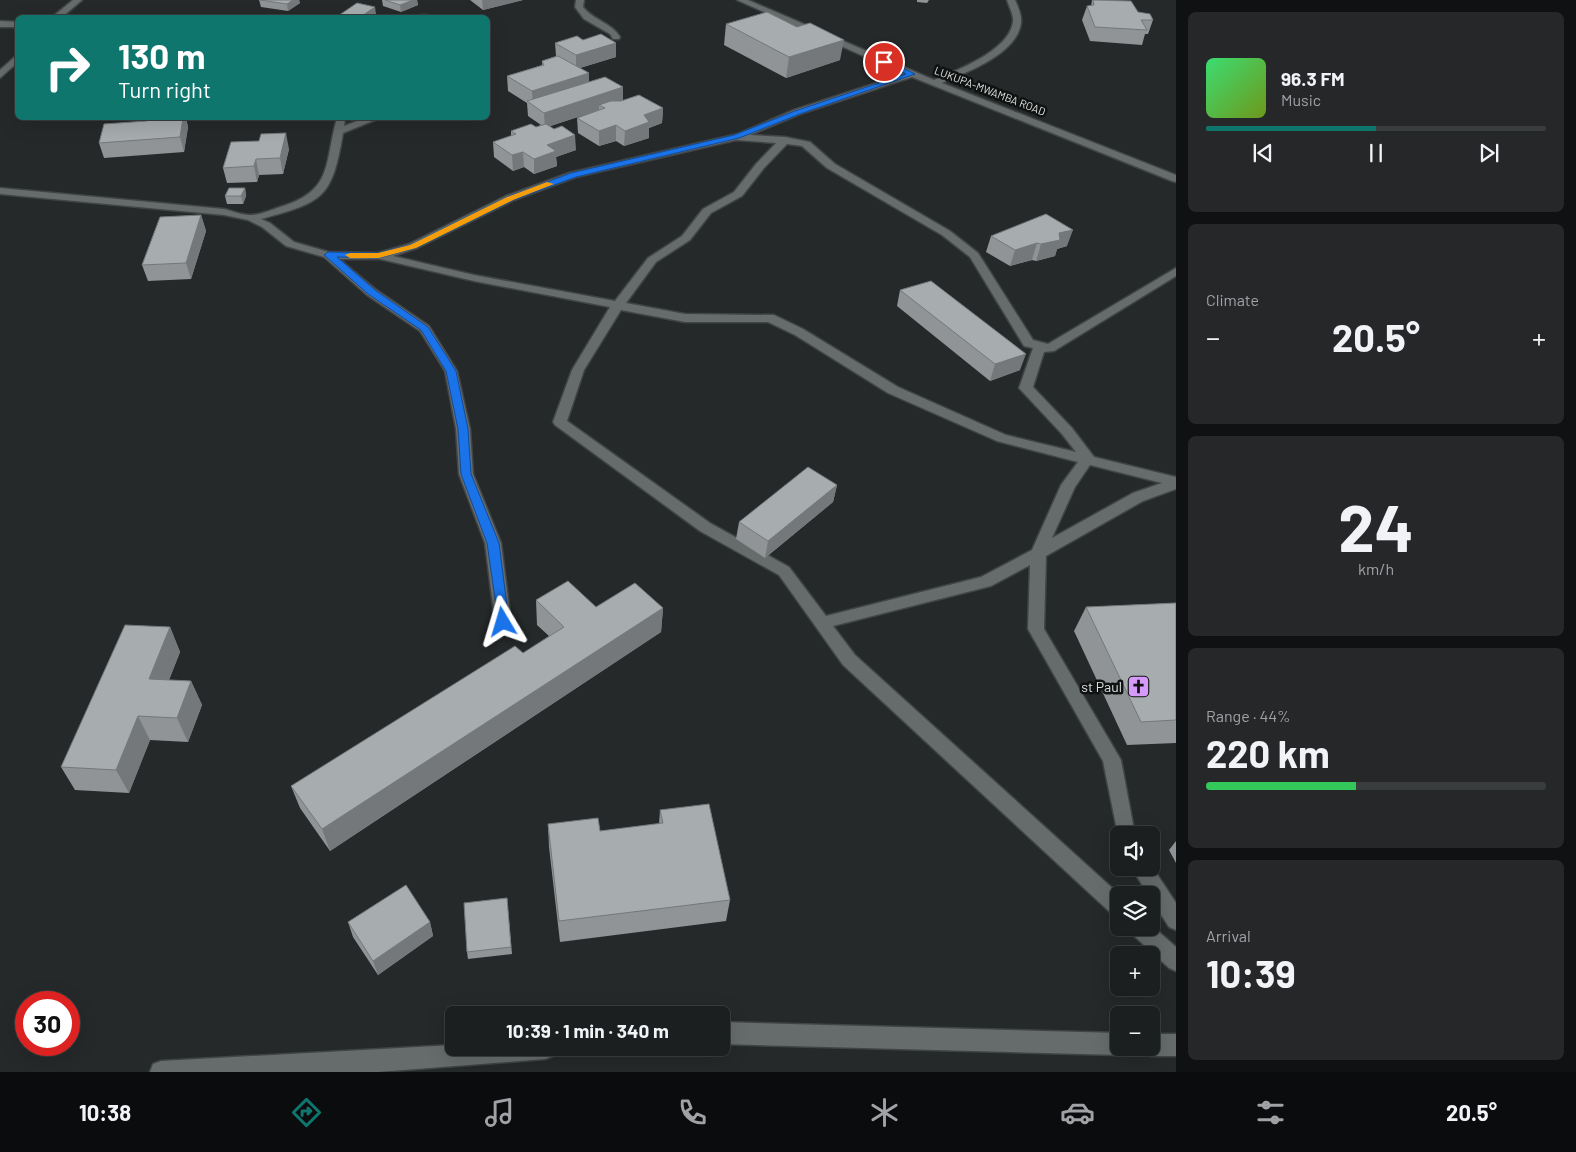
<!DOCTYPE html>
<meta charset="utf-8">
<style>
body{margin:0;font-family:Barlow,sans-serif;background:#252729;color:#f1f3f6;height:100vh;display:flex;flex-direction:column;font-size:19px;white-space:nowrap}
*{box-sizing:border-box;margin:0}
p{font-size:16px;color:#a0a2a5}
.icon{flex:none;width:28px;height:28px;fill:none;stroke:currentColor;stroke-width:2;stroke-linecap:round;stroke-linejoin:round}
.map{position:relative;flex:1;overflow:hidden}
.drawer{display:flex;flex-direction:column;gap:12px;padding:12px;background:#0f1112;width:400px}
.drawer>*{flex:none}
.guide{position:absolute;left:15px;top:15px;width:475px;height:105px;border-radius:8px;box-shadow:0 5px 20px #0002,0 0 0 1px #3a3d3e;background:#0f766e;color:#fff;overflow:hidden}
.fabs{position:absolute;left:1110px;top:826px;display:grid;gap:10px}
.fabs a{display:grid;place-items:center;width:50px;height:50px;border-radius:8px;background:#1c1f20;box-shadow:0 5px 20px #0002,0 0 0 1px #3a3d3e;font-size:25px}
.speed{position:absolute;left:15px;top:991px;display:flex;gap:10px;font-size:25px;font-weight:700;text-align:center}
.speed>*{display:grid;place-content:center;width:65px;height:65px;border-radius:50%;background:#1c1f20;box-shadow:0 5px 20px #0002,0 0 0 1px #3a3d3e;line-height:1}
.speed .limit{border:8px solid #d22;background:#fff;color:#111}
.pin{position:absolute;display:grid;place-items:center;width:42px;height:42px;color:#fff;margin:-21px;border:2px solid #fff;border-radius:50%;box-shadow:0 1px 5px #0007}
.me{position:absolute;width:55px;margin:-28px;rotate:353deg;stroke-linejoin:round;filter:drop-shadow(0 0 4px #0008)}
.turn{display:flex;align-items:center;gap:18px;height:105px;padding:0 20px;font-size:22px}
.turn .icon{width:65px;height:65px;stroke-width:2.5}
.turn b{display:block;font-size:35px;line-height:42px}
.big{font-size:38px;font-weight:700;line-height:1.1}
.drawer .card{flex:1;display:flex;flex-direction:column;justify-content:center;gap:8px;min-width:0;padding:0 18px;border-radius:8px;background:#252729}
.drawer .dial{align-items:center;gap:0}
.dial b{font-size:65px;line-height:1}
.song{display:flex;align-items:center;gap:15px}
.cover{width:60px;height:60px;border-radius:8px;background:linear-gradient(135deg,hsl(140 70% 55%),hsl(80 70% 35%))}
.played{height:5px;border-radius:2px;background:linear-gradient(90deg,#0f766e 50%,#3a3d3e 50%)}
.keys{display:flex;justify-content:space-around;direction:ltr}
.heat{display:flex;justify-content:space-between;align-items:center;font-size:28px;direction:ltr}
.charge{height:8px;border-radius:4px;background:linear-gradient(90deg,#34c759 44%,#3a3d3e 0)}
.trip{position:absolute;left:445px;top:1006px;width:285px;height:50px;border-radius:8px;background:#1c1f20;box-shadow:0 5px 20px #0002,0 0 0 1px #3a3d3e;font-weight:700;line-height:50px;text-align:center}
.tab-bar{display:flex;height:80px;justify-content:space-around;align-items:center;background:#0b0c0d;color:#a0a2a5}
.tab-bar .icon{width:35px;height:35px}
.tab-bar .selected{color:#0f766e}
.tab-bar b{font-size:22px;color:#f1f3f6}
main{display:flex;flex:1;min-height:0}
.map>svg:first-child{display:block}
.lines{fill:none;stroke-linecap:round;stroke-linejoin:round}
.minor-casing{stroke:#404445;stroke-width:3}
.minor{fill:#666b6c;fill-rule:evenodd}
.wall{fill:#909496}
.shaded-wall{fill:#75787a}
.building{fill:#a7acaf;stroke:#75787a}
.route{fill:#1a73e8;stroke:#114b97}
.slow{fill:#f59e0b}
.labels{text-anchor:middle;stroke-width:5;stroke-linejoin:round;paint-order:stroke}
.far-street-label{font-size:11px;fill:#dfe2e2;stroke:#101212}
.poi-label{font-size:14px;fill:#dfe2e2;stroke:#101212;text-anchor:end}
</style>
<main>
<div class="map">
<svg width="1176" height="1072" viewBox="0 0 1176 1072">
<rect width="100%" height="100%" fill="#25292a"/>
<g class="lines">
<defs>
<g id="minor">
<path d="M73 0H82L61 18H51Z"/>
<path d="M576 0H584L583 7C593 20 612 23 620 37L619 39H613L610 34 584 19 575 7Z"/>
<path d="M737 0H748L934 80C957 70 1009 51 1013 22 1014 15 1009 7 1007 0H1015C1018 7 1022 15 1021 23 1017 54 967 72 942 83L1176 175V182L1172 181 912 77 800 114 750 135 785 137 810 142 835 164 950 231 978 253 1033 340 1048 344 1176 268V276L1054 351 1044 352 1033 387 1072 428 1094 457 1176 477V489L1143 501 1046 556 1044 629 1121 760 1135 835H1119V840L1103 761 1028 629 1030 565 991 586 833 626 855 655 1120 895 1119 916 1112 914 843 665 779 575 700 531 555 425 553 422 572 370 610 307 474 281 380 259H339L375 289 429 326 457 371 470 429 473 474 501 543 511 622 509 626 503 628 497 626 495 622 485 543 459 474 456 429 445 371 420 331 367 295 324 257 286 246 262 227 248 220 224 215 0 194V188L224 209C232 211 242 215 250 215 260 215 271 210 280 207 334 191 324 163 337 118H345L344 126 365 118H376L375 120 343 133C332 199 323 202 261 219L270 223 294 242 329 252 378 253 409 244 506 196 569 173 738 134 794 110 904 74ZM736 140 776 143 756 164 734 192 703 209 682 236 648 258 615 301 474 275 393 256 417 248 514 200 576 177ZM787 144 802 146 827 168 942 235 970 257 1024 346 1033 348 1019 388 1062 434 1076 452 1006 435 898 387 803 329 774 315 685 314 626 303 656 262 690 240 711 213 742 196 764 168ZM621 310 685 322H768L795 335 888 393 997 441 1078 462 1061 485 1032 550 981 577 826 616 789 567 710 523 567 421 584 370ZM1090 465 1162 483 1133 493 1052 538 1075 487Z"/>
<path d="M421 15H427L428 18H420Z"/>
<path d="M0 21 18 22V27H0Z"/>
<path d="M18 54V62L0 78V70Z"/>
<path d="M1151 865 1176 903V930L1169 927 1151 899V895H1148L1132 868H1151Z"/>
<path d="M1151 925 1176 947V971L1169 968 1133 935 1130 928H1151Z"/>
<path d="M721 1022 1119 1033V1048H1128L1127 1052 1119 1055 721 1044Z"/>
<path d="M1151 1034H1176V1056H1151L1143 1053 1141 1048H1151Z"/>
<path d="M454 1045V1048H556L553 1056 545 1059 378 1072H150L153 1064 161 1061Z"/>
</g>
</defs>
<use href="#minor" class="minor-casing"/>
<use href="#minor" class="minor"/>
</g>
<g class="wall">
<path d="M259 0H299L300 3 288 11 261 7Z"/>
<path d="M382 0H417L418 5 401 12 383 6Z"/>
<path d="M470 0H523L483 10Z"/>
<path d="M917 0H929L927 3 917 2Z"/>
<path d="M1092 0H1114L1153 20 1148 34H1145L1142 45 1090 41 1082 20 1087 6H1091Z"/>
<path d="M726 24 840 60 786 78 724 45Z"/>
<path d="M555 43 616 57 580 68 589 82 623 87V100L663 108 662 123 649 128V138L624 146 616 141 599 146 578 133 577 118 599 110 550 126 576 150 556 157 557 166 534 174 524 167 513 171 494 157 493 142 511 136V131L536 127 541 125 528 116 527 103 508 91 507 76 542 65V61L556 56Z"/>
<path d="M148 118H186L188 127 184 152 104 158 99 143 147 121Z"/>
<path d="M289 149 283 174 259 175 257 182 227 183 223 168Z"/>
<path d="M245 188 246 196 243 204H227L225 196Z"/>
<path d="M201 215 206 231 191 279 148 281 142 265Z"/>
<path d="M991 236 1067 246 1057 249 1055 256 1036 261 1032 260 1010 266 986 252Z"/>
<path d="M900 290 1020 370 990 381 897 306Z"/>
<path d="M837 485 833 502 765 558 736 539 739 522Z"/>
<path d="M536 600 596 607 663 608 661 632 330 851 300 808 291 786 523 653 549 636 537 625Z"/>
<path d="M1176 603V743L1127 745 1074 631 1086 607Z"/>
<path d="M170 627 180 652 169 680 191 681 202 705 188 742 150 740 129 793 75 790 61 767Z"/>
<path d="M660 810 730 900 726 921 560 942 549 847 548 824 600 831 659 824Z"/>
<path d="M1176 841V863L1169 850Z"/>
<path d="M507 898 512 954 468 959 467 952Z"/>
<path d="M348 922H430L433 936 378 975 353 937Z"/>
</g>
<g class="shaded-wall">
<path d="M293 0H299L300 3 288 11 287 4Z"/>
<path d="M413 0H417L418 5 401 12 400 5Z"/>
<path d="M482 0H523L483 10Z"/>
<path d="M375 7 376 14 370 18H359Z"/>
<path d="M844 40 840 60 786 78 789 57Z"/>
<path d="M616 43V57L576 69V55Z"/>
<path d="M589 73V88L533 105 532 91Z"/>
<path d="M623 87V102L599 105V110L545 128 544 113Z"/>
<path d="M663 108 662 123 649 128V138L624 146 625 131 644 115Z"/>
<path d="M183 118H186L188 127 184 152 180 137Z"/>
<path d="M616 125V141L599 146V131Z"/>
<path d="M286 133 289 149 283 174 280 158Z"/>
<path d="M575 135 576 150 556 157 557 166 534 174V159L547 145Z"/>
<path d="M523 152 524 167 513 171 512 155Z"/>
<path d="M256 159 259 175 257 182 254 166Z"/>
<path d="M245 188 246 196 243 204 241 196Z"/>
<path d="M201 215 206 231 191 279 186 263Z"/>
<path d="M1073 230 1067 246 1057 249 1055 256 1036 261 1041 244 1059 233Z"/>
<path d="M1037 243 1032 260 1010 266 1015 250Z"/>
<path d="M1026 354 1020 370 990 381 995 364Z"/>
<path d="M837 485 833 502 765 558 768 541Z"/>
<path d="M663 608 661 632 330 851 322 829Z"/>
<path d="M170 627 180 652 160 703 149 679Z"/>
<path d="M191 681 202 705 188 742 177 718Z"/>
<path d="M138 716 150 740 129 793 116 770Z"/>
<path d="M430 922 433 936 378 975 373 961Z"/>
</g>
<g class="building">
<path d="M260 0H293L287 4Z"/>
<path d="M385 0H413L400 5Z"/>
<path d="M1093 0 1131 1 1138 12 1150 14 1153 20H1141L1147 30 1095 27 1087 6 1094 5Z"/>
<path d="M357 3 375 7 359 18H335Z"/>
<path d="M767 12 797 27 810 23 844 40 789 57 726 24Z"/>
<path d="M601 34 616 43 576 55 555 43 577 36 583 40Z"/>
<path d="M558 56 589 73 532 91 507 76 544 65 542 61Z"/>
<path d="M605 77 623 87 544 113 527 101Z"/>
<path d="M639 95 663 108 644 115 649 122 625 131 616 125 599 131 577 118 605 108 599 105 611 101H621Z"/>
<path d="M148 118H183L180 137 99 143 104 124 147 121Z"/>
<path d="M531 124 536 127 546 124 554 129 562 126 575 135 547 145 556 151 534 159 523 152 512 155 493 142 516 134 511 131Z"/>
<path d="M286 133 280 158 256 159 254 166 223 168 231 142 259 141 261 134Z"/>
<path d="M229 188H245L241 196H225Z"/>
<path d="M1046 214 1073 230 1059 233 1060 240 1041 244 1037 243 1015 250 991 236Z"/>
<path d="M201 215 186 263 142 265 160 217Z"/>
<path d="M931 281 1026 354 995 364 900 290Z"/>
<path d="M808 467 837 485 768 541 739 522Z"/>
<path d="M568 581 596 607 635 583 663 608 322 829 291 786 515 646 523 653 564 627 536 600Z"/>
<path d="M1176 603V720L1141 722 1086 607Z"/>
<path d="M125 625 170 627 149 679 191 681 177 718 138 716 116 770 61 767Z"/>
<path d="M709 804 730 900 559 921 548 824 598 818 600 831 663 823 660 810Z"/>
<path d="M406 885 430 922 373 961 348 922Z"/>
<path d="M507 898 511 947 467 952 464 903Z"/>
</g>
<path class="route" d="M882 60H887L915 74 800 114 739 138 576 177 513 200 416 248 379 258 337 257 375 290 428 327 456 371 468 429 471 474 499 543 509 622 507 626H499L487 543 461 474 458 429 446 371 421 330 368 294 324 255 328 252 378 253 410 245 507 197 571 173 734 135 795 111 906 74 882 63Z"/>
<path class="slow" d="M547 182 554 184 513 200 416 248 379 258H350L345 255 350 253H378L410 245 507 197Z"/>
<defs>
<symbol id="church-square" viewBox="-11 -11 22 22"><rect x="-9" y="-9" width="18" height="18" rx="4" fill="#d69bfa" stroke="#101212"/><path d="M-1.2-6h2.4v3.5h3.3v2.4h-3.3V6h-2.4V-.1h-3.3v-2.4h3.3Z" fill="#111"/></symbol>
</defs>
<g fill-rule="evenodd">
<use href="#church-square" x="1126" y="674" width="25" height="25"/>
</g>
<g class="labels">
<g class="far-street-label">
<text transform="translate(990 91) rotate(21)" y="4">LUKUPA-MWAMBA ROAD</text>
</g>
<g class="poi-label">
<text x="1122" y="692">st Paul</text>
</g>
</g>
</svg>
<div class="fabs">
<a><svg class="icon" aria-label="sound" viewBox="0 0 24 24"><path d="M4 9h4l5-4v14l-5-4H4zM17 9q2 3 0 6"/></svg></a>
<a><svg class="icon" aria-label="layers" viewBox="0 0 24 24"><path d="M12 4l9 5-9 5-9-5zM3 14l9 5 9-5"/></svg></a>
<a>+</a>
<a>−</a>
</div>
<div class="speed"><div class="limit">30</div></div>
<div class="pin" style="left:884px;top:62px;background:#d93025"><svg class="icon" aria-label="arrive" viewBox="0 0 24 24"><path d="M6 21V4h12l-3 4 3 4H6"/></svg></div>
<svg class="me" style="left:503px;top:622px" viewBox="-20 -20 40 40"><path d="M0-17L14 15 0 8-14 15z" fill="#1a73e8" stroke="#fff" stroke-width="4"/></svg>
<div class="trip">10:39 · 1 min · 340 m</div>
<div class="guide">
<div class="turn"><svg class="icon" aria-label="right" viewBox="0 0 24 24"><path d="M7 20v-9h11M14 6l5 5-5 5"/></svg><div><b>130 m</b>Turn right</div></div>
</div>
</div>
<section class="drawer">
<div class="card">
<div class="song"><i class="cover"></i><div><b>96.3 FM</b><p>Music</p></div></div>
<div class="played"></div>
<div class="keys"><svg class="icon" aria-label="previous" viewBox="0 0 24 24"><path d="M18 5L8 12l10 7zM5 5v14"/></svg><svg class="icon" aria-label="pause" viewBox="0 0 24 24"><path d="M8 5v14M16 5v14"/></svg><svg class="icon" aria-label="next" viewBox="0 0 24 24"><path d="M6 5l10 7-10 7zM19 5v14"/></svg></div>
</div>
<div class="card"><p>Climate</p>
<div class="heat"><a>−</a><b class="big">20.5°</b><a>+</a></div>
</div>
<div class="card dial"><b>24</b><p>km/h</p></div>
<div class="card"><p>Range · 44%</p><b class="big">220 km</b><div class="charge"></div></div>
<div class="card"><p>Arrival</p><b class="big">10:39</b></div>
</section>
</main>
<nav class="tab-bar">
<b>10:38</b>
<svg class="icon selected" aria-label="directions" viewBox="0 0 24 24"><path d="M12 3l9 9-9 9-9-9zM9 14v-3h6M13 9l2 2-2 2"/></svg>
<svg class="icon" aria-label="music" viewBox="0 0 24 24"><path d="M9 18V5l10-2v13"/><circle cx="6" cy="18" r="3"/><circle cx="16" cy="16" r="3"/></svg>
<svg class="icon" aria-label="phone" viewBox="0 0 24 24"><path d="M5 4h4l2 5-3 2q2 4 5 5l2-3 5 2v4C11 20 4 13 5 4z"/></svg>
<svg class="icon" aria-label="climate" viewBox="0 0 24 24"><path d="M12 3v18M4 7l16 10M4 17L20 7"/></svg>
<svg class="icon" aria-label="car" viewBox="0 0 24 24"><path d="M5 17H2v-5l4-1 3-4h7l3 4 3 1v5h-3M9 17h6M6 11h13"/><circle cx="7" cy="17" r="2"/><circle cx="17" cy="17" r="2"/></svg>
<svg class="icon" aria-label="filters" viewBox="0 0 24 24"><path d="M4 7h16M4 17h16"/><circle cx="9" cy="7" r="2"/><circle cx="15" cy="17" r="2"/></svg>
<b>20.5°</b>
</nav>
